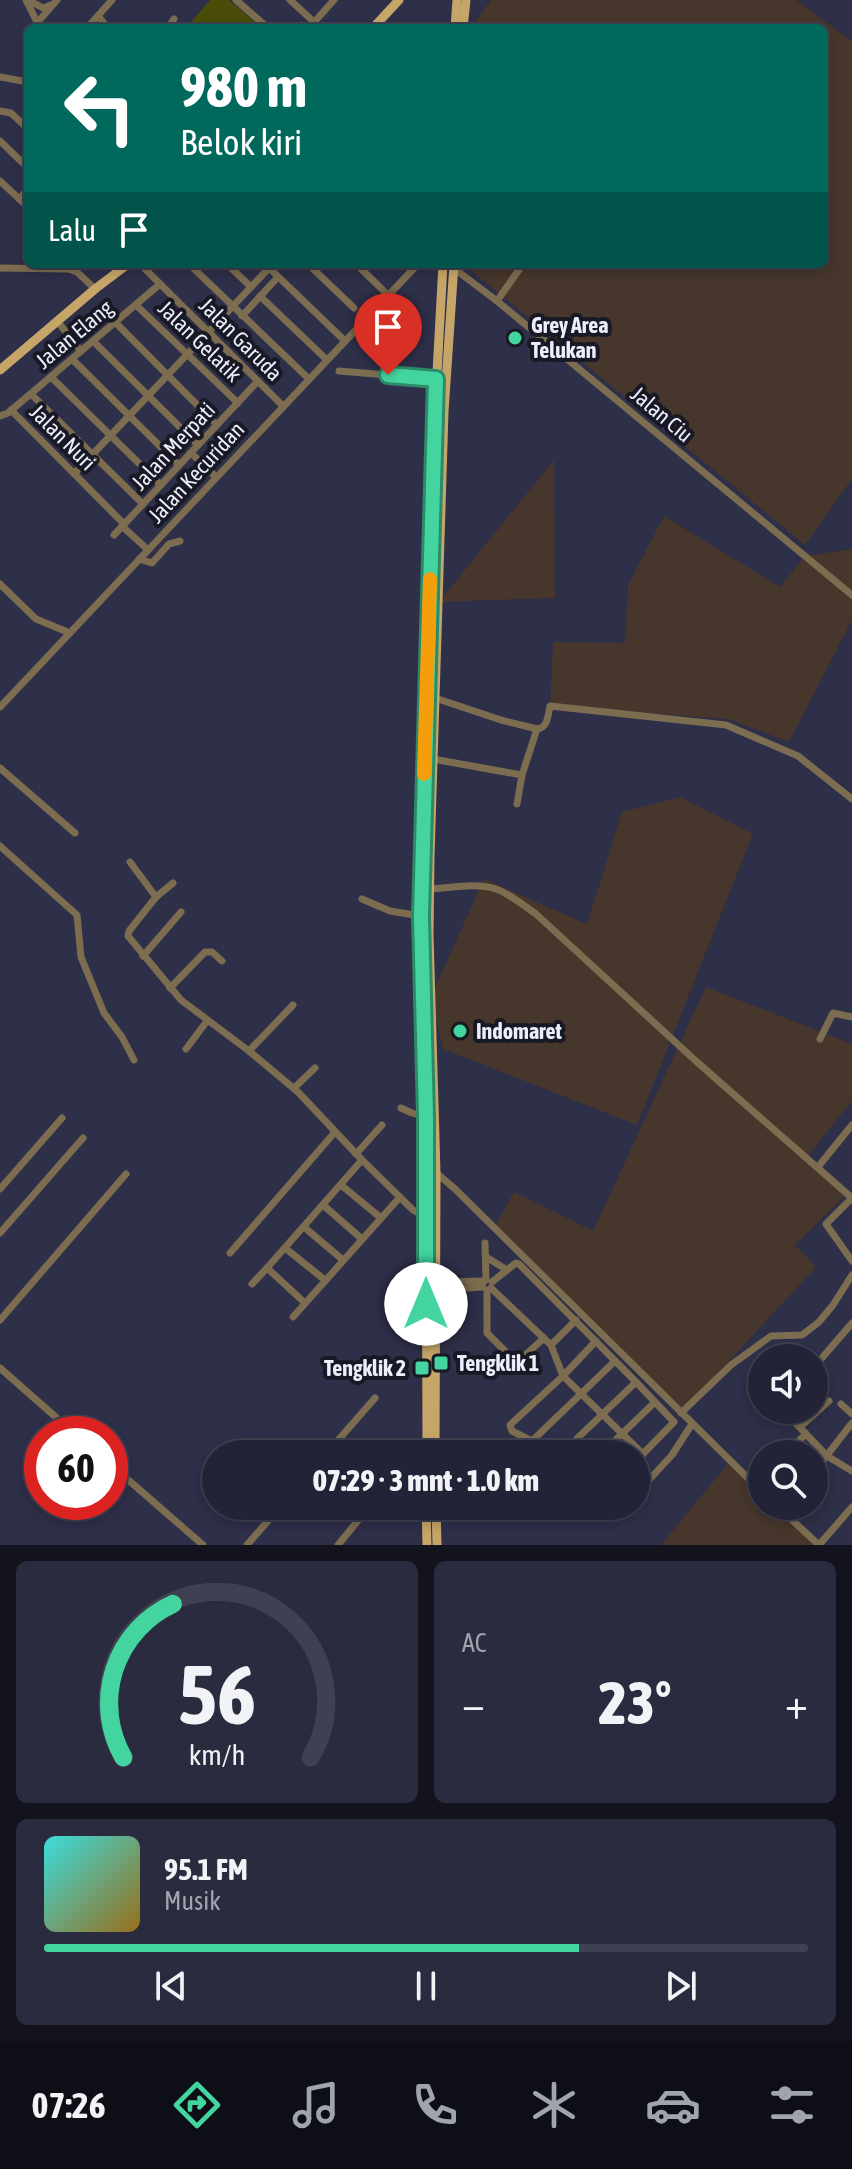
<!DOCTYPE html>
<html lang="id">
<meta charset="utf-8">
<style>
body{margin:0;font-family:"Asap Condensed",sans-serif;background:#2a2b3e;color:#f1f3f6;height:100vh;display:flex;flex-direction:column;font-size:30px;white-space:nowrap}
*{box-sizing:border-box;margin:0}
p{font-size:26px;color:#a2a4ad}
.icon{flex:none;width:44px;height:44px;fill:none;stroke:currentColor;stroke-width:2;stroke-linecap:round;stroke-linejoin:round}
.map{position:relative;height:1545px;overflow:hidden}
.side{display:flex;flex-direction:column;gap:16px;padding:16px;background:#13131e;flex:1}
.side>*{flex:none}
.hud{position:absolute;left:24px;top:24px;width:804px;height:244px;border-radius:12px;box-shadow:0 4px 12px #0003,0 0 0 2px #3f4051;background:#00695c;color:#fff;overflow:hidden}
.tools{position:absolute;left:748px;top:1344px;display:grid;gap:16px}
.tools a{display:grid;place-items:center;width:80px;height:80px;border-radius:50%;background:#222336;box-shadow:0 4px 12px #0003,0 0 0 2px #3f4051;font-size:40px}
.speed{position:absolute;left:24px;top:1416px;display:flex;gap:16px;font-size:40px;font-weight:700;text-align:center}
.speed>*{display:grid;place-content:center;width:104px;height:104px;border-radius:50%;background:#222336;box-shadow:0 4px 12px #0003,0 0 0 2px #3f4051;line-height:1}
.speed .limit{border:12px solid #d22;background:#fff;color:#111}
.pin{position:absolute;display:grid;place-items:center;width:68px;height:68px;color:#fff;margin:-82px -34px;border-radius:50% 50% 50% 0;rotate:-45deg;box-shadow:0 0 8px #0007}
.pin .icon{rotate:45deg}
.me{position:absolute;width:88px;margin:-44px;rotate:0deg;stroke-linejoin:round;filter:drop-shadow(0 0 6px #0008)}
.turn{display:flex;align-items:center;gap:28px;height:168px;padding:0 24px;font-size:36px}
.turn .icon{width:104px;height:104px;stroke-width:2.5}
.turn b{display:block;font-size:56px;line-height:68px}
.then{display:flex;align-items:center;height:76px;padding:0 24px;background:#0003;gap:16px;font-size:30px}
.big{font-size:60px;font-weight:800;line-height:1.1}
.side .card{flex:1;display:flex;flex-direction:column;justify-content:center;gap:12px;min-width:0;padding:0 28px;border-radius:12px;background:#2a2b3e}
.side .dial{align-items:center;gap:0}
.dial svg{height:208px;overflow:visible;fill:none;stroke:#3f4051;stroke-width:7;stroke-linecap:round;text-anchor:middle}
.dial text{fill:#f1f3f6;stroke:none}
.song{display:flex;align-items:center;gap:24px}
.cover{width:96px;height:96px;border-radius:12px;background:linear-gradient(135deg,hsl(180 70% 55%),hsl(40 70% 35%))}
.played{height:8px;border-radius:4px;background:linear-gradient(90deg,#43d4a0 70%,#3f4051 70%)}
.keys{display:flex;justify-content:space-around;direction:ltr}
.heat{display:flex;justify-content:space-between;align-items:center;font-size:44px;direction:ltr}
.side .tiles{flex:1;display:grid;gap:16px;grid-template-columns:1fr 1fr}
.card:last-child{grid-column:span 2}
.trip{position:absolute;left:202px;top:1440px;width:448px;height:80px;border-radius:40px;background:#222336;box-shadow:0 4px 12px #0003,0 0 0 2px #3f4051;font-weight:800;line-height:80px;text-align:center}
.dock{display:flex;height:128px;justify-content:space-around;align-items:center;background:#0e0e16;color:#a2a4ad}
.dock .icon{width:56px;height:56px}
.dock .active{color:#43d4a0}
.dock b{font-size:36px;color:#f1f3f6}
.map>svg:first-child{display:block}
.industrial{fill:#46362b}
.green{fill:#4a4c08}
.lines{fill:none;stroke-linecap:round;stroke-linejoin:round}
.minor{stroke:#7c6c50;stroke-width:7}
.major{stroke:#c6a568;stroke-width:9}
.route-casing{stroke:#2c8a68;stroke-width:20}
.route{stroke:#43d4a0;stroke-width:14}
.slow{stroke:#f59e0b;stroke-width:14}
.poi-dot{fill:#43d4a0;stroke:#181924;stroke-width:3}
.labels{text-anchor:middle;stroke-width:8;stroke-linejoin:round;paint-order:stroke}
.poi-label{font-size:22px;font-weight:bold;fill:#eceefe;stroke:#181924;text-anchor:start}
.street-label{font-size:22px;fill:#eceefe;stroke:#181924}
</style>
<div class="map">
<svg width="852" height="1545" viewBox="0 0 852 1545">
<rect width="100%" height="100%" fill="#2e2f48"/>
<g class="industrial">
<path d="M491 0H796L852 41V479L805 545 463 264H824V28H471Z"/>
<path d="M554 460 555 598 439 602Z"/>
<path d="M664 516 780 587 805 556 852 549V620L789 742 728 719 550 706 553 642 625 643 628 585Z"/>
<path d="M680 797 753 834 637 1125 443 1049 431 996 484 879 587 924 622 812Z"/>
<path d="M706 987 852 1044V1101L807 1157 847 1194 795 1245 816 1267 681 1413 494 1228 514 1192 593 1231Z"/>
<path d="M730 1461 762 1491V1506H777L818 1545H661Z"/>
</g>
<path class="green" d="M210 0H229L262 28 187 27Z"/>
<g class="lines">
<g class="minor">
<path d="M26 0 40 28"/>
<path d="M28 0 43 8 51 5"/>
<path d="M236 0 268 28"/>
<path d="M290 0 314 22"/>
<path d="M98 16 108 28"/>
<path d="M37 23 57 0"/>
<path d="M87 28 112 0"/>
<path d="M168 28 174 19"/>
<path d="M309 28 334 0"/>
<path d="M0 77 28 82"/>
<path d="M0 111 11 113 28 129"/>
<path d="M0 141 28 168"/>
<path d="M0 181 28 207"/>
<path d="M19 199 28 189"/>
<path d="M140 264 283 406"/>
<path d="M189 264 309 379"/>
<path d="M227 264 251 287"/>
<path d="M265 264 345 341"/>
<path d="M308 264 354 308"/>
<path d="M356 264 388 295"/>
<path d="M452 267 497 301 852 595"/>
<path d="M0 268 68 269 77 272 95 289"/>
<path d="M260 296 327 360"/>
<path d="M497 301 523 264"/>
<path d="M136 305 238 403"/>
<path d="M242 316 278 277"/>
<path d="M58 322 81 351"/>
<path d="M115 322 217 425"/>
<path d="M93 341 198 445"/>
<path d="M72 359 179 465"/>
<path d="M339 371 436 379"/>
<path d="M51 377 161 485"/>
<path d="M31 394 143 504"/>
<path d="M11 410 124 524"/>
<path d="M0 416 8 413 160 284"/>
<path d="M191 453 216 477"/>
<path d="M74 474 269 268"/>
<path d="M122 526 147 549"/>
<path d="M114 535 258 381"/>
<path d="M139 559 152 563 169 544 180 541"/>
<path d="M0 584 36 619 70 633"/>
<path d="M435 698 501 720 537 729C548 728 548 715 550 706L726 725 798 756 852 799"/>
<path d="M0 707 418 264"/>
<path d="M433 759 522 775"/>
<path d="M0 768 75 833"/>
<path d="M517 804 522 775 537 729"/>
<path d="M0 846 77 915 81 957 104 1013 122 1037 134 1060"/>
<path d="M130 862 156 897"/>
<path d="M173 883 156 897 129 931 128 936 181 1000 249 1051 298 1092 362 1160 413 1210 429 1219"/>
<path d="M430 889C451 888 476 882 496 889 510 894 523 905 536 914L697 1062 852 1198"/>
<path d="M362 899 390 911 421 916"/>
<path d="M143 956 181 912"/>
<path d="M170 988 205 952H212L222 961"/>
<path d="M820 1039 833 1013 852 1017"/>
<path d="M186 1049 207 1021"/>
<path d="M249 1051 293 1005"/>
<path d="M294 1088 315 1068"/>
<path d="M401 1108 412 1113 426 1117"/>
<path d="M356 1154 382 1125"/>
<path d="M818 1167 852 1125"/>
<path d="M435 1172 454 1188 762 1492"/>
<path d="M341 1185 381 1218"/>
<path d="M0 1189 62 1118"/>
<path d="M852 1198 826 1224 852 1261"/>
<path d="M323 1205 362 1239"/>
<path d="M304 1227 343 1260"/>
<path d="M0 1233 83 1138"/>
<path d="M485 1243 486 1280"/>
<path d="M285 1248 325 1280"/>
<path d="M230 1253 335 1132"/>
<path d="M486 1257 507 1270 492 1282"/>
<path d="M507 1270 516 1263 519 1264 636 1382"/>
<path d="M436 1282 484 1281"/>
<path d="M252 1284 267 1268"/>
<path d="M491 1288 551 1345 563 1376 643 1454"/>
<path d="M436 1290 483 1287"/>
<path d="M487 1290V1333L514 1360 522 1358 544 1338"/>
<path d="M305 1303 267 1268 362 1160"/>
<path d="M293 1317 400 1197"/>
<path d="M0 1320 126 1174"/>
<path d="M551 1345 576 1320"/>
<path d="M822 1358 852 1323"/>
<path d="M0 1368 75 1434"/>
<path d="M841 1404 852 1414"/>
<path d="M681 1413 731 1365 771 1336 802 1335 819 1322 833 1305 852 1275"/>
<path d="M786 1413 827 1456 852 1471"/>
<path d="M800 1427 829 1401"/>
<path d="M532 1441 615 1361"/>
<path d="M794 1445 806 1434"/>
<path d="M326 1454 375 1398"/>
<path d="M415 1454 427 1446"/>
<path d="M558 1454 512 1431 510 1425 563 1376 596 1341"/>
<path d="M561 1454 636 1382 674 1422 636 1461"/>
<path d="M601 1454 655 1402"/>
<path d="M110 1464 203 1545"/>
<path d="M814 1472 852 1423"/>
<path d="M636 1494 672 1455 692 1424"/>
<path d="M777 1506 819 1545"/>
<path d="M247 1545 281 1506"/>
<path d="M338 1545 370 1506"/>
<path d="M819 1545 852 1507"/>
</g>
<g class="major">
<path d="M373 28 399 0"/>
<path d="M455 28 457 0"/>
<path d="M463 28 466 0"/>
<path d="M0 370 95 289 128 264"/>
<path d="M427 1454 426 1117 421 916 435 409 443 264"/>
<path d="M435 1454 436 1173 429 934 430 857 444 412 454 264"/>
<path d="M426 1506 427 1545"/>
<path d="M436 1506 437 1545"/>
</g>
</g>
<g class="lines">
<defs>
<path id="route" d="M388 375 436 379 421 916 426 1117V1304"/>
</defs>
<use href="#route" class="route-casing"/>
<use href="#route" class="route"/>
<path class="slow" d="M424 774 430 579"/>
</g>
<g class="poi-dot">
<circle cx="515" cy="338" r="8"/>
<circle cx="460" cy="1031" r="8"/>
<rect x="433" y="1355" width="16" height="16" rx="4"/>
<rect x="414" y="1360" width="16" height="16" rx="4"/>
</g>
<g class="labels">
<g class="poi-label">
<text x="531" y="333">Grey Area<tspan x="531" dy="25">Telukan</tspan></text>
<text x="476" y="1039">Indomaret</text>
<text x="457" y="1371">Tengklik 1</text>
<text x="406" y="1376" text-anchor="end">Tengklik 2</text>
</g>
<g class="street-label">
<text transform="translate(74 334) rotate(-40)" y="8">Jalan Elang</text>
<text transform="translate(241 339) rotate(45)" y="8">Jalan Garuda</text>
<text transform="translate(200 341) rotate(44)" y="8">Jalan Gelatik</text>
<text transform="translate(662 414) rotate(40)" y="8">Jalan Ciu</text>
<text transform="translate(63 437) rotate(45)" y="8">Jalan Nuri</text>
<text transform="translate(173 446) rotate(-47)" y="8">Jalan Merpati</text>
<text transform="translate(196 472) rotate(-47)" y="8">Jalan Kecuridan</text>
</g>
</g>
</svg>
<div class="tools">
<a><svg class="icon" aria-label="sound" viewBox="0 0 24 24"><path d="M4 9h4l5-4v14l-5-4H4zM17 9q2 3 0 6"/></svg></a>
<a><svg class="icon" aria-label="search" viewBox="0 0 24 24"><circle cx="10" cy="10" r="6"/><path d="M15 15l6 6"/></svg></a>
</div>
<div class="speed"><div class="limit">60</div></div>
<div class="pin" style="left:388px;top:375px;background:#d93025"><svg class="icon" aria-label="arrive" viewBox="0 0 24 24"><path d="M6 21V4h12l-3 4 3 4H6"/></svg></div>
<svg class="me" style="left:426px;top:1304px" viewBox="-20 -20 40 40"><circle r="19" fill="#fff"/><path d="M0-13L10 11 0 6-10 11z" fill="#43d4a0"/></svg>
<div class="trip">07:29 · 3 mnt · 1.0 km</div>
<div class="hud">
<div class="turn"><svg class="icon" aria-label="left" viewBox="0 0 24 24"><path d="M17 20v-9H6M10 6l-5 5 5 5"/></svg><div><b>980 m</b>Belok kiri</div></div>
<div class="then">Lalu<svg class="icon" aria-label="arrive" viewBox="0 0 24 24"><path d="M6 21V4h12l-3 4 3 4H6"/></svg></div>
</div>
</div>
<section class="side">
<div class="tiles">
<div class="card dial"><svg viewBox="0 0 100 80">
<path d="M14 69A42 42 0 1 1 86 69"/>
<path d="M14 69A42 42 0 0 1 33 10" stroke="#43d4a0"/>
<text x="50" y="56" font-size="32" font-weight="700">56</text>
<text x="50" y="72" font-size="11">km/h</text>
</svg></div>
<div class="card"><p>AC</p>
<div class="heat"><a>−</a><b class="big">23°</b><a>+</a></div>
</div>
<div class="card">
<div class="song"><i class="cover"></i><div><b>95.1 FM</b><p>Musik</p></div></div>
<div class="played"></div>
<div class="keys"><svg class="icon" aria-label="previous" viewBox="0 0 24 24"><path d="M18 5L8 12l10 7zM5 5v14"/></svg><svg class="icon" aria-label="pause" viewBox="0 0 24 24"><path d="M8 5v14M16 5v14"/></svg><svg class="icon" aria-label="next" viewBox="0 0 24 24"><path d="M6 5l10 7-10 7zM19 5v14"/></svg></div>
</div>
</div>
</section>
<nav class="dock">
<b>07:26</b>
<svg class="icon active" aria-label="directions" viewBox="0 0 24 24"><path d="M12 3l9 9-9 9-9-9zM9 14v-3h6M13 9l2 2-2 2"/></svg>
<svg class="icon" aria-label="music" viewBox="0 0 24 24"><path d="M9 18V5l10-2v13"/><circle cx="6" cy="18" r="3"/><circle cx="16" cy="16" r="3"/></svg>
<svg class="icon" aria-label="phone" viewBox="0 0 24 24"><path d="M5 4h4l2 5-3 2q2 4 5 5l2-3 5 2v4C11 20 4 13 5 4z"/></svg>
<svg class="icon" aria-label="climate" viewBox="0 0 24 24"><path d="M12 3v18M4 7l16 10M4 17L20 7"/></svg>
<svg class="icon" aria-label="car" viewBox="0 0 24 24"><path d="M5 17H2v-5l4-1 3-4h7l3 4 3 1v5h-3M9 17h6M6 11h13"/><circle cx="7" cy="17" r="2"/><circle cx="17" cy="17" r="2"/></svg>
<svg class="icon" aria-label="filters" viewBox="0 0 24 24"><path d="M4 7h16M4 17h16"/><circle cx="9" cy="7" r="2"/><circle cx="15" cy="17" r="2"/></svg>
</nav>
